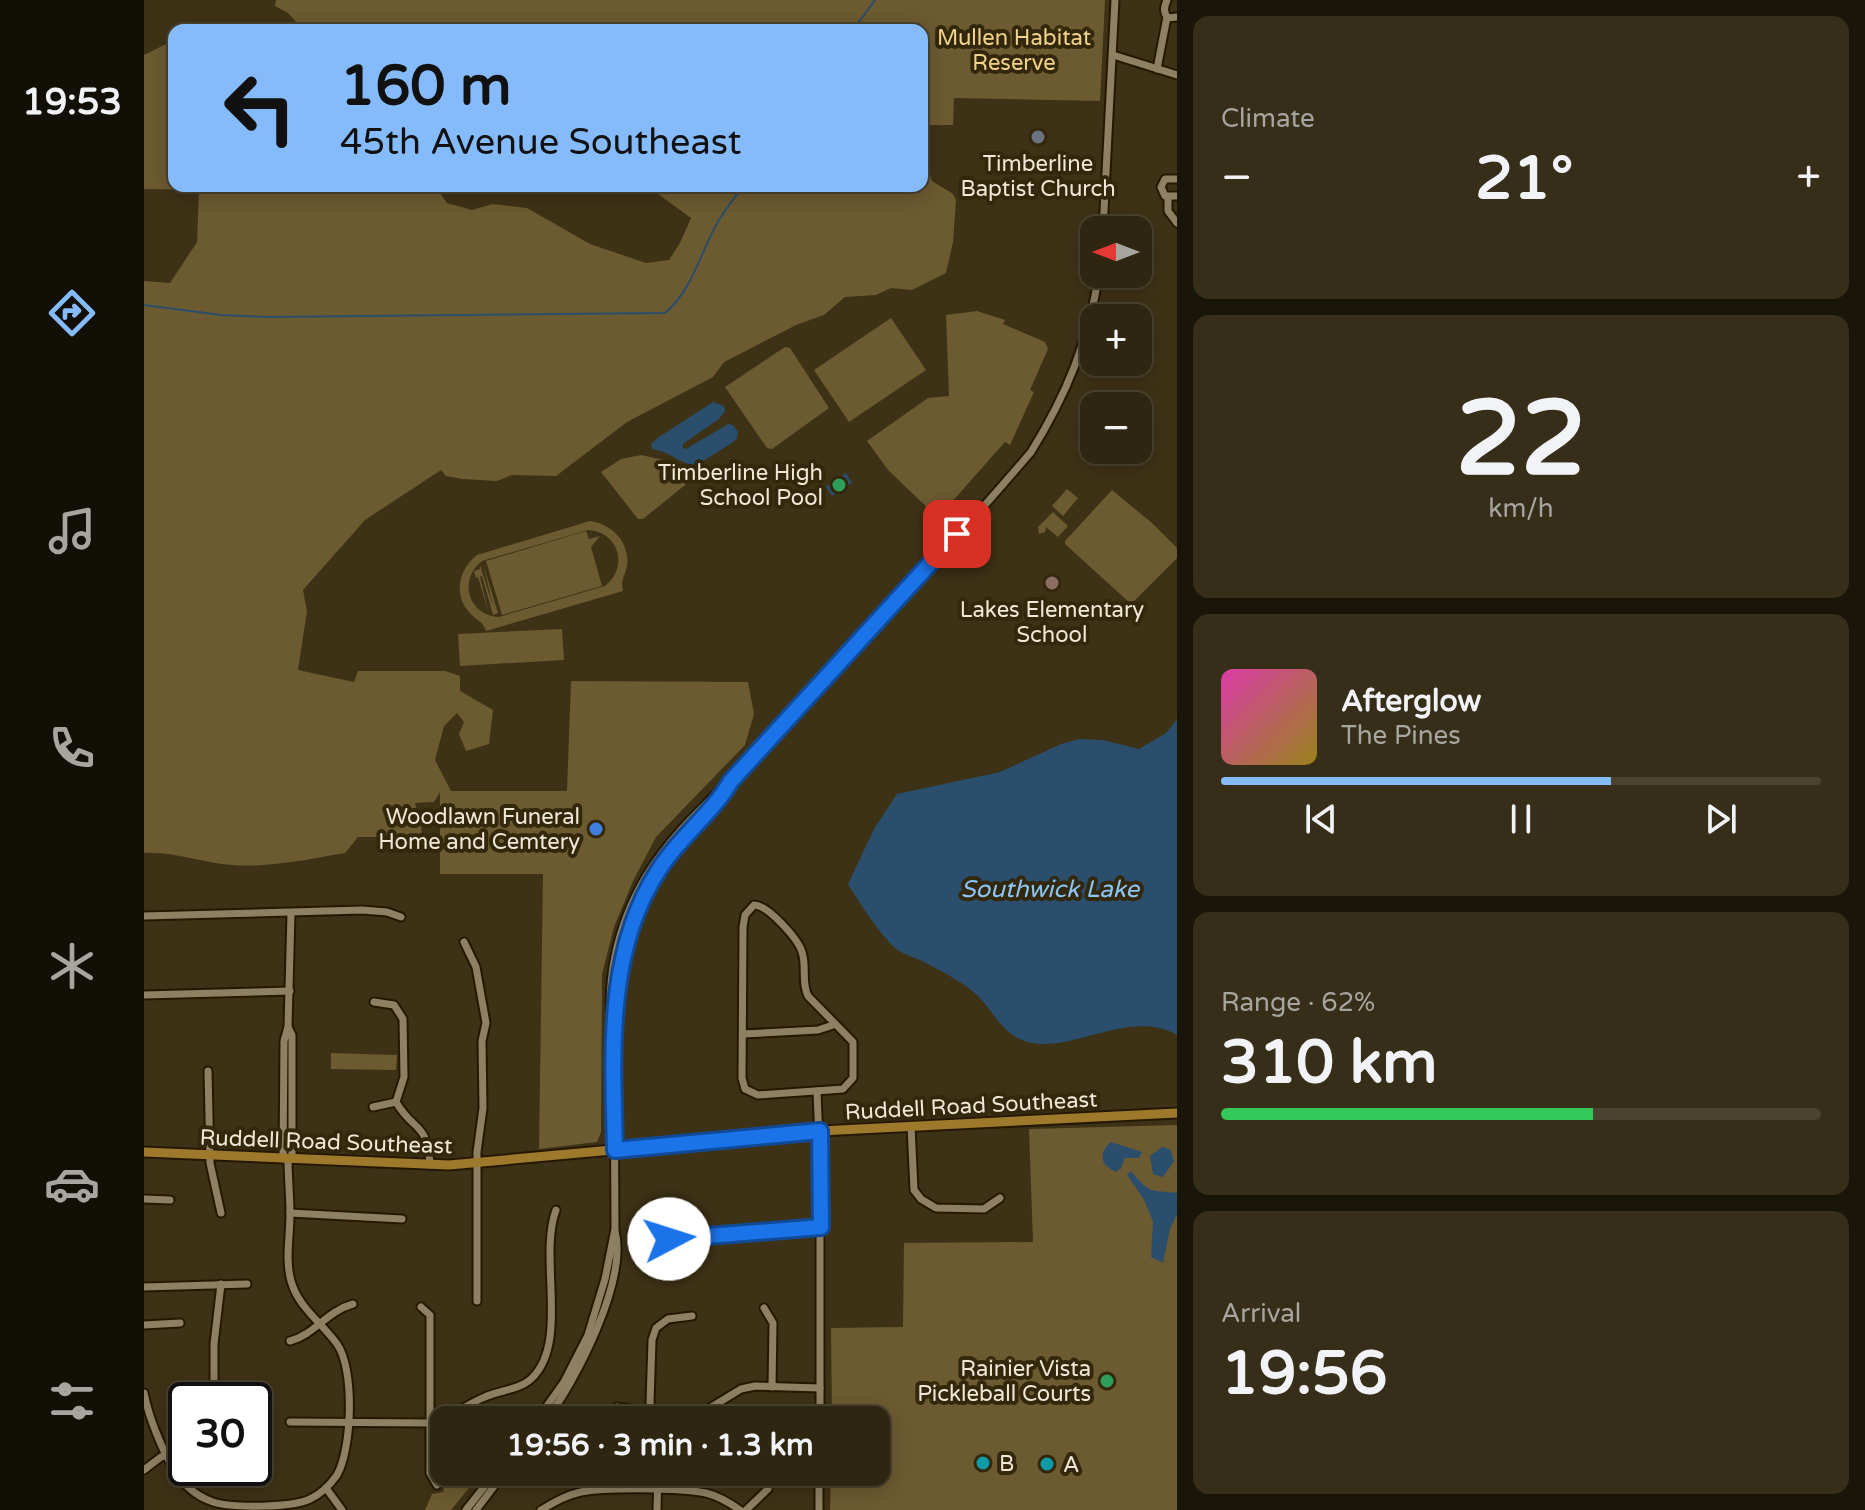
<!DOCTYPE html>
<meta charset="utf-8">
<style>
body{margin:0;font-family:"Varela Round",sans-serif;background:#362e19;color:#f1f3f6;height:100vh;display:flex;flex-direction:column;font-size:30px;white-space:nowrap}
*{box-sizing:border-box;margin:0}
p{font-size:26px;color:#a7a59f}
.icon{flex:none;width:44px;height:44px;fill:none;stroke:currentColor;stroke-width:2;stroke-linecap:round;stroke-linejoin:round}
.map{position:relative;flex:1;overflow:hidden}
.details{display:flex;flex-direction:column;gap:16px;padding:16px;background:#191509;width:688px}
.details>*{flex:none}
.banner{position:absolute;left:24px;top:24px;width:760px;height:168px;border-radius:16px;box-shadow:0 4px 20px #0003,0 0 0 2px #494330;background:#85bbfb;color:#111;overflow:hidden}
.needle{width:52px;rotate:270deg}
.tools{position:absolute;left:936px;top:216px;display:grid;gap:16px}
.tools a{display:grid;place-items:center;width:72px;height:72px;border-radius:16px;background:#2e2610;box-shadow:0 4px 20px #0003,0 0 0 2px #494330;font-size:40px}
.speed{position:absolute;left:24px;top:1382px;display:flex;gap:16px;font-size:40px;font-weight:700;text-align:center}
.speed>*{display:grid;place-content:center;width:104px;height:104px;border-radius:50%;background:#2e2610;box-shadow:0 4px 20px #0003,0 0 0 2px #494330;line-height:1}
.speed .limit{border:4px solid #111;border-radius:12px;background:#fff;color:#111}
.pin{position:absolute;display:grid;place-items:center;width:68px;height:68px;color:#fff;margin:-34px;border-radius:16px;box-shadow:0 4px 12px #0006}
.me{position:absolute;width:88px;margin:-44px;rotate:85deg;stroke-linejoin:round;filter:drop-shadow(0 0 6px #0008)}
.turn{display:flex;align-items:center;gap:28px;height:168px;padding:0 40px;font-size:36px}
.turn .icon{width:104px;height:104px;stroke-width:2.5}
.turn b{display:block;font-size:56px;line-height:68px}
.big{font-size:60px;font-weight:700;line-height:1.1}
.details .widget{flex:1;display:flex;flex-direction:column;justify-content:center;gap:12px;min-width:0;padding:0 28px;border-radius:16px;background:#362e19}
.details .dial{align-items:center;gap:0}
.dial b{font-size:104px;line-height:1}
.song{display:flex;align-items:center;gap:24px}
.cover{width:96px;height:96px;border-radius:12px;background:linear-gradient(135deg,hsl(320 70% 55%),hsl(50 70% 35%))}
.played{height:8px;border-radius:4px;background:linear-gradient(90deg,#85bbfb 65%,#494330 65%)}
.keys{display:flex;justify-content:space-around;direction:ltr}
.heat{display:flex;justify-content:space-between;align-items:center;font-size:44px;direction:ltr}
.charge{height:12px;border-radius:6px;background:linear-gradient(90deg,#34c759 62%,#494330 0)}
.trip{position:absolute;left:286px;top:1406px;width:460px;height:80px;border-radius:16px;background:#2e2610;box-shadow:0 4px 20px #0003,0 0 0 2px #494330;font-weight:700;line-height:80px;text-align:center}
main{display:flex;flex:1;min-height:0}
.menu{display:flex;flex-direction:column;width:144px;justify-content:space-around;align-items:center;background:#120f06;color:#a7a59f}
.menu .icon{width:56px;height:56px}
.menu .active{color:#85bbfb}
.menu b{font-size:36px;color:#f1f3f6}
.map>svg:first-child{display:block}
.green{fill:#6c5a30;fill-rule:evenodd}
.water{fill:#2a4e6c}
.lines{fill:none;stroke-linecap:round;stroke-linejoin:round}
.stream{stroke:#2a4e6c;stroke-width:2}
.minor-casing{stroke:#241900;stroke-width:11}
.major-casing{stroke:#241900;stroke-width:13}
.minor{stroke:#8e8062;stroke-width:7}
.major{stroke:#9e792b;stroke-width:9}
.route-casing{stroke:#114b97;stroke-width:20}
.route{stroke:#1a73e8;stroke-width:14}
.worship-dot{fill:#6b7280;stroke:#33280c;stroke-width:3}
.leisure-dot{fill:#2e9e5b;stroke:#33280c;stroke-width:3}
.education-dot{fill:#8d6e63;stroke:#33280c;stroke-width:3}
.shop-dot{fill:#3f7fe0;stroke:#33280c;stroke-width:3}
.culture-dot{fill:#0f9aa8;stroke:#33280c;stroke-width:3}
.labels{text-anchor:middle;stroke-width:8;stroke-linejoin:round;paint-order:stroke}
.park-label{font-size:22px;fill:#f1d28b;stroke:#33280c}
.poi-label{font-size:22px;fill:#efe8d7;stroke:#33280c;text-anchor:end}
.street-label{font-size:22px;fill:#efe8d7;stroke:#33280c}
.water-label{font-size:24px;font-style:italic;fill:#8ac6f9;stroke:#33280c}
</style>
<main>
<nav class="menu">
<b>19:53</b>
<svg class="icon active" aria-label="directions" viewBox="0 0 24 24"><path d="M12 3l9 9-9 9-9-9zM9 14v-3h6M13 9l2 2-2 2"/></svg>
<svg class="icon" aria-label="music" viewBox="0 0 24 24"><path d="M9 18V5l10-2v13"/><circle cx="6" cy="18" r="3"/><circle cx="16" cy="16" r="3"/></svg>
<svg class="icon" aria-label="phone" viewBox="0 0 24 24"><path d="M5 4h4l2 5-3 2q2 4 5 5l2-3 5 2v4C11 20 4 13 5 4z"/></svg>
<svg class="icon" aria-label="climate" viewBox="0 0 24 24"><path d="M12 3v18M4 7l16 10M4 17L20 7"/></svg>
<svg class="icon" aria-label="car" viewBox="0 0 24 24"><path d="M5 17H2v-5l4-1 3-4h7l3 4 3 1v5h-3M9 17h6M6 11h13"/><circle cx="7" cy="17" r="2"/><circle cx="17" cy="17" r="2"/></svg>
<svg class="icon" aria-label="filters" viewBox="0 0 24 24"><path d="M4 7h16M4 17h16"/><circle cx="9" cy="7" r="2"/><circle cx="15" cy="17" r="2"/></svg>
</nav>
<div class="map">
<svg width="1033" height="1510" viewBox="0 0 1033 1510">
<rect width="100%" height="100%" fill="#3e3216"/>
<g class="green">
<path d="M132 0H961L956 101 810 98 809 125H778V30H159L144 13 131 6Z"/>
<path d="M30 40V186H312V193H296L303 203 328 210 349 204 383 208 446 244 502 263 525 260 536 243 547 218 503 186H778V150L788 181 809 194 812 200 809 242 802 273 768 290 747 288 732 295 701 297 680 315 652 325 580 362 569 377 483 422 412 476 368 475 353 481 318 479 302 476 297 470 221 520 159 590 163 611 154 670 210 682 214 671H301L316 676V691L349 710 345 744 322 751 315 734 320 722 313 713 300 726 291 760 307 791H423L427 681 604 682 610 714 601 745 512 837 489 881 470 927 458 974 457 1132 453 1142 395 1149 399 874H296V792L290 802 271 803 278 832 261 843 246 837H214L201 853C167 859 123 868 88 865 58 863 30 851 0 853V281L26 283 53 242 55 190 0 189V55Z"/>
<path d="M833 311 861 320 859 324 901 342 904 349 886 390 890 392 866 445 861 442 798 513H789L745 471 723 441 784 398 805 396 802 315Z"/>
<path d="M747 318 782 370 705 422 670 370Z"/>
<path d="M641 347 646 348 685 408 628 449 623 448 581 387Z"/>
<path d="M497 455 524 461 546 481 499 519H494L457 472 477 459Z"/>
<path d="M923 489 934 498 919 516 908 506Z"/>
<path d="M968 490 1008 523 1033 548V558L987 604 921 544V541Z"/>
<path d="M909 512 924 526 914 537 902 527 901 532 895 534 894 527Z"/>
<path d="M446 521C468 524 486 542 483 566 481 576 476 581 479 591L342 631C339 621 332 620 325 612 309 594 315 569 333 555ZM444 530C475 532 485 567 461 586L355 617C324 615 314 580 338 561Z"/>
<path d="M442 531 445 539 456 536 447 547 458 586 358 615 342 561Z"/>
<path d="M339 564 354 613 349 615 338 576 336 577 345 614 334 577 332 578 330 571 336 569V565L349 606Z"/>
<path d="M418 629 420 660 316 666 314 634Z"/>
<path d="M187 1053 253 1055 252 1070 187 1069Z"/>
<path d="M1033 1125V1510H686L687 1472H732V1420H688L687 1328 759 1327 760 1243 889 1242 885 1129Z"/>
<path d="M291 1469H300V1472H338L307 1510H281L288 1494 299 1492 302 1480Z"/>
</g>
<g class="water">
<path d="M569 402 580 406 581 411 575 419 539 444V448L542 449 584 424 589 425 594 432 593 438 588 443 551 466C535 463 525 451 508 449L507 444 515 437Z"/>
<path d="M702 473 708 483 688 496 682 487Z"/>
<path d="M1033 719V1035C986 1008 928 1054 884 1042 860 1036 850 1013 835 997 820 982 797 971 778 961 770 957 758 954 751 948 735 933 715 902 704 884L730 829 753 794 856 772 917 744 935 739 959 740 995 749 1022 733Z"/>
<path d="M967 1142 998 1152 995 1158H981L977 1168 972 1172C956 1165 954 1153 967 1142Z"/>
<path d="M1018 1147 1026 1149 1030 1161 1019 1177 1009 1174 1006 1156Z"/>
<path d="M987 1171C1006 1194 1006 1190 1033 1193V1214L1026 1229 1019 1263 1007 1257 1009 1221 999 1198 983 1175Z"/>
</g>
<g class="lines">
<g class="stream">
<path d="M709 30 731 0"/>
<path d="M0 305 77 315 123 317 521 313C548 290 555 257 571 227 578 213 590 199 599 186"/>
</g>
<defs>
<g id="minor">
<path d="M1023 0C1020 7 1019 12 1024 18L1033 17"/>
<path d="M969 55 1033 75"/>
<path d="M1013 69 1023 17"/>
<path d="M1033 179H1021L1017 187 1021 196H1033"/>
<path d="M1024 197V211L1033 223"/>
<path d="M959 230 971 0"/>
<path d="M610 905C624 905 654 939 658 952 663 967 657 982 664 996L709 1042V1078L699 1089 614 1095 601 1089 598 1078 599 927 601 915Z"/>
<path d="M0 916 218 910 243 912 257 917"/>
<path d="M320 942 332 967 342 1023 338 1041 339 1108 333 1152V1301"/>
<path d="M0 995 146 991"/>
<path d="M230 1002 250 1005 259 1019 260 1077 252 1102C270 1133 283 1120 286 1165"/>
<path d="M144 1027 147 913"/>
<path d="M599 1034 674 1030 689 1025"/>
<path d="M470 1041C459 986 473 926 501 878 531 827 579 790 618 748 708 650 801 553 887 452 923 394 944 342 955 274"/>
<path d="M64 1071 66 1163 77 1213"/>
<path d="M673 1091 676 1168V1420"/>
<path d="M229 1107 252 1102"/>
<path d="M767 1126 770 1190 777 1199 792 1208 840 1209 856 1198"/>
<path d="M139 1159 140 1041 144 1027 148 1035V1159"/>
<path d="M0 1199 26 1200"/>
<path d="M146 1213 258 1219"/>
<path d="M525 1239 677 1227"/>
<path d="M0 1287 103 1284"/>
<path d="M277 1307 286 1315V1473L293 1485"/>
<path d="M620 1308 629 1323 628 1387"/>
<path d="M0 1325 36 1323"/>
<path d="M146 1341C170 1335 183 1311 209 1304"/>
<path d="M0 1393C5 1419 24 1468 43 1486 50 1493 60 1499 69 1502 88 1508 148 1508 166 1499 177 1494 186 1485 193 1475 208 1449 211 1369 193 1344 178 1323 154 1307 147 1281 141 1260 146 1236 146 1214 146 1196 144 1177 144 1159"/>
<path d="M70 1400V1344L77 1284"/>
<path d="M473 1407 504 1412 561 1411 597 1389 611 1386 676 1388"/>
<path d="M393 1420 420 1382 444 1335 461 1279 471 1229 470 1041 475 975 485 930 515 868 542 834 580 793 586 783"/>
<path d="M402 1420C432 1381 484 1280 471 1231"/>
<path d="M513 1420 506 1403 508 1340 512 1328 524 1319 548 1316"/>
<path d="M146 1422 285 1423C307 1418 321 1405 341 1397 356 1390 375 1390 387 1379 426 1343 394 1258 412 1210"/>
<path d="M0 1470 17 1457 42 1448"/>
<path d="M182 1488 198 1510"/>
<path d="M322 1510 352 1472"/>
<path d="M332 1510 361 1472"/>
<path d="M397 1510C409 1503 422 1495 437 1492 462 1487 537 1488 562 1493 574 1496 586 1503 596 1510"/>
<path d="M513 1510 514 1472"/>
<path d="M602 1510 624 1489"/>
<path d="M675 1510V1472"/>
</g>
<path id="major" d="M0 1152 305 1165 676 1131 1033 1113"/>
</defs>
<use href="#minor" class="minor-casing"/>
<use href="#major" class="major-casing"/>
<use href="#minor" class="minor"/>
<use href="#major" class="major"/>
</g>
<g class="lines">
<defs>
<path id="route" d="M525 1239 677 1227 676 1131 471 1150C469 1056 461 953 514 871 534 838 568 814 587 781L813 534"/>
</defs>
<use href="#route" class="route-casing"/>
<use href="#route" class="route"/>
</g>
<circle class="worship-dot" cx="894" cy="137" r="8"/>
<g class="leisure-dot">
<circle cx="695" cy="485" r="8"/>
<circle cx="963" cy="1381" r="8"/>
</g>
<circle class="education-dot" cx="908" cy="583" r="8"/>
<circle class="shop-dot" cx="452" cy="829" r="8"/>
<g class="culture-dot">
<circle cx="839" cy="1463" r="8"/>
<circle cx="903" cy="1464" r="8"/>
</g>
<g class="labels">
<g class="park-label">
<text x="870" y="45">Mullen Habitat<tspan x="870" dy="25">Reserve</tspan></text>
</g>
<g class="poi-label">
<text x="894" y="171" text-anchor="middle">Timberline<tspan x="894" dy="25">Baptist Church</tspan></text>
<text x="679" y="480">Timberline High<tspan x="679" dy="25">School Pool</tspan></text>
<text x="908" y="617" text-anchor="middle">Lakes Elementary<tspan x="908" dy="25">School</tspan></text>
<text x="436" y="824">Woodlawn Funeral<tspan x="436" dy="25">Home and Cemtery</tspan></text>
<text x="947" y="1376">Rainier Vista<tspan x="947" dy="25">Pickleball Courts</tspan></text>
<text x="855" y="1471" text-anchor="start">B</text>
<text x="919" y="1472" text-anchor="start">A</text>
</g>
<g class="street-label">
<text transform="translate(827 1105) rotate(-3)" y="8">Ruddell Road Southeast</text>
<text transform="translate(182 1141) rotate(2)" y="8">Ruddell Road Southeast</text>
</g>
<g class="water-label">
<text x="906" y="897">Southwick Lake</text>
</g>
</g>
</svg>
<div class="tools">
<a><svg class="needle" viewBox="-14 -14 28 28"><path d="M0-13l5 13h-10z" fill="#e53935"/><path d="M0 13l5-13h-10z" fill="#a7a59f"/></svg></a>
<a>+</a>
<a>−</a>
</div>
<div class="speed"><div class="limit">30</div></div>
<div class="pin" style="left:813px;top:534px;background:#d93025"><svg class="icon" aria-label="arrive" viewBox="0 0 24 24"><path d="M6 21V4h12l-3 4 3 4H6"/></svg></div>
<svg class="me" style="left:525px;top:1239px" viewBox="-20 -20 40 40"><circle r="19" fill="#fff"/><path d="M0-13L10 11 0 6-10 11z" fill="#1a73e8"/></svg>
<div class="trip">19:56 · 3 min · 1.3 km</div>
<div class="banner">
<div class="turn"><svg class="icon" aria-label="left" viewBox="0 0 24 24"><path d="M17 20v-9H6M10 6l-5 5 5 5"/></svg><div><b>160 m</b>45th Avenue Southeast</div></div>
</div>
</div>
<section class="details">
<div class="widget"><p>Climate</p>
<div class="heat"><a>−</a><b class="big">21°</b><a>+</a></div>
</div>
<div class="widget dial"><b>22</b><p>km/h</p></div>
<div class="widget">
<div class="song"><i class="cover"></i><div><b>Afterglow</b><p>The Pines</p></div></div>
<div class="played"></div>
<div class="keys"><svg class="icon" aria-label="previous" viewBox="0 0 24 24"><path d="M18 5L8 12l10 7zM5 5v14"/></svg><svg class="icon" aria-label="pause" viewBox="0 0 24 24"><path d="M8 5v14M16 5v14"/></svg><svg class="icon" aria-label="next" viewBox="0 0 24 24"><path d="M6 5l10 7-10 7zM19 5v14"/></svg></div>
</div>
<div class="widget"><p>Range · 62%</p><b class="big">310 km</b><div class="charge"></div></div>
<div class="widget"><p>Arrival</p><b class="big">19:56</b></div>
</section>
</main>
